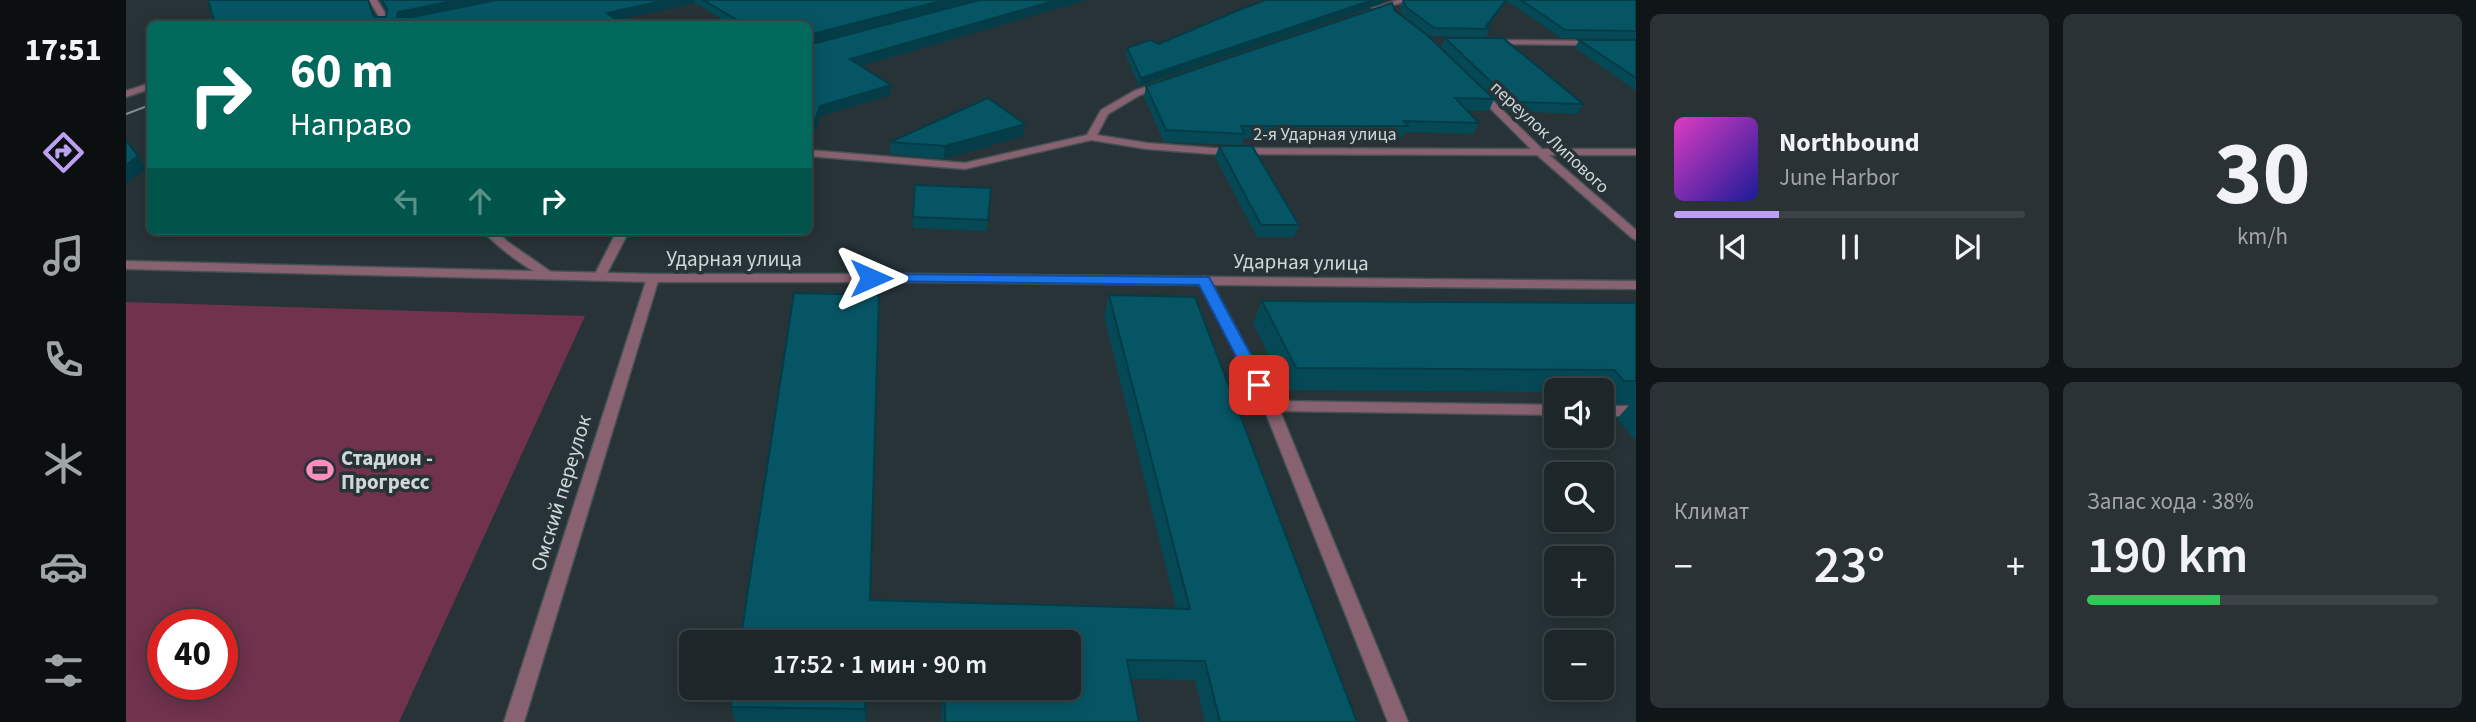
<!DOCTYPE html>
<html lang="ru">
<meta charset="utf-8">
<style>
body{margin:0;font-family:"Source Sans 3",sans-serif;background:#2a3235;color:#f1f3f6;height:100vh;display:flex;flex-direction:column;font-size:26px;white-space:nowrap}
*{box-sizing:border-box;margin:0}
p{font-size:23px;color:#a0a5a8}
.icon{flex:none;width:38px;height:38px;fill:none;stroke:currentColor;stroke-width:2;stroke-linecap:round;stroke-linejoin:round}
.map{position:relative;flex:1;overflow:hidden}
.drawer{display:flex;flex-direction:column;gap:14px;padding:14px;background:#101517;width:840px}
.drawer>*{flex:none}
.top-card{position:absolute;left:21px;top:21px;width:665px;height:214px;border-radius:10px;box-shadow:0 4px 18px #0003,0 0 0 2px #3b4346;background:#00695c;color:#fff;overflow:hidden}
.fabs{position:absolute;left:1418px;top:378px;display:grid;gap:14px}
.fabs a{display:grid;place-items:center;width:70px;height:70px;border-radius:10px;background:#1d2629;box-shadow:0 4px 18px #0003,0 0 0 2px #3b4346;font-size:35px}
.speed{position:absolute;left:21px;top:609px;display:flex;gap:14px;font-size:35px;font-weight:700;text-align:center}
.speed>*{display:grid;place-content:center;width:91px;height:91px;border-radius:50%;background:#1d2629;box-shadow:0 4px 18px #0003,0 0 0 2px #3b4346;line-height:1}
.speed .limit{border:10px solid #d22;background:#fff;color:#111}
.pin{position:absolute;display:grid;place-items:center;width:60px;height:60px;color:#fff;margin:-30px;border-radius:14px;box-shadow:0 4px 10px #0006}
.me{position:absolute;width:77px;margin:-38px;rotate:90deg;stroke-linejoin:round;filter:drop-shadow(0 0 5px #0008)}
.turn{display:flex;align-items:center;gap:24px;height:147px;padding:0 28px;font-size:32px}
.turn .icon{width:91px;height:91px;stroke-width:2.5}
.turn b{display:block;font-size:49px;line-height:60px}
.lanes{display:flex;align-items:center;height:66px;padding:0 28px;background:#0003;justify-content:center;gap:35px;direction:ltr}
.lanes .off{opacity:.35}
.big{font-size:52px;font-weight:600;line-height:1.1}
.drawer .card{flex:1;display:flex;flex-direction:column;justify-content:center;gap:10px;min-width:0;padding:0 24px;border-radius:10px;background:#2a3235}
.drawer .dial{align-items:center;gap:0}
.dial b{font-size:91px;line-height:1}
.song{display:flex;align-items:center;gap:21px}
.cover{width:84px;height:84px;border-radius:10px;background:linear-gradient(135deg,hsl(310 70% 55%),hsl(240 70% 35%))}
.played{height:7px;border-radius:4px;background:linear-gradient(90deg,#bca0f2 30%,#3b4346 30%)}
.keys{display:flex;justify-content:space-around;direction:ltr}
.heat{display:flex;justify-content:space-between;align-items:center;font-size:38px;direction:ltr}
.charge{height:10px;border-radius:5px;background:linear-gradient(90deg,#34c759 38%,#3b4346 0)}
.drawer .tiles{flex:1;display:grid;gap:14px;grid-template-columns:repeat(2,1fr)}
.trip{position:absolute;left:553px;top:630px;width:402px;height:70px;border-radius:10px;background:#1d2629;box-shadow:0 4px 18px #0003,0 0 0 2px #3b4346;font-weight:600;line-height:70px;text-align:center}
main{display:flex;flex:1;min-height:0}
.tabs{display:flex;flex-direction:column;width:126px;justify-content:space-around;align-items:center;background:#0c0f10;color:#a0a5a8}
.tabs .icon{width:49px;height:49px}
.tabs .on{color:#bca0f2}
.tabs b{font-size:32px;color:#f1f3f6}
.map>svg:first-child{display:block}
.green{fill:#70324d;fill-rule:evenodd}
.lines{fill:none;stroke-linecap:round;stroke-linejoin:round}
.service-casing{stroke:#455154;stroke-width:3}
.minor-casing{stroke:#455154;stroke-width:3}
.tertiary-casing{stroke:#455154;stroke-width:3}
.service{fill:#886270;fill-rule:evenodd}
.minor{fill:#886270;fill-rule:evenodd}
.tertiary{fill:#886270;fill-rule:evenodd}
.tram{stroke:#858f92;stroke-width:2}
.wall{fill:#054957}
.shaded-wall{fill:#043c47}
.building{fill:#065565;stroke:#043c47;stroke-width:2}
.route{fill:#1a73e8;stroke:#114b97;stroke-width:2}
.labels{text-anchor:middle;stroke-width:7;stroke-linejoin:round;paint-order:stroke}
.far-street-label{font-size:18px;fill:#cfd7d9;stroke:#273337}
.street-label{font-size:21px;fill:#cfd7d9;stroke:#273337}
.poi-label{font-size:21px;font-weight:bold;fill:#cfd7d9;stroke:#273337;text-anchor:start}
</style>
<main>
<nav class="tabs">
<b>17:51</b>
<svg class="icon on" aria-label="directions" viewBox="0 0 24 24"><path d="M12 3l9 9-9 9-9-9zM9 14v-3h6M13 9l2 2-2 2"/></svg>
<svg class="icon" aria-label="music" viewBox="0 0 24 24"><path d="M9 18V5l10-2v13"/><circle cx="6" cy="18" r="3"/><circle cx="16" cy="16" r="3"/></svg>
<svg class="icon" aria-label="phone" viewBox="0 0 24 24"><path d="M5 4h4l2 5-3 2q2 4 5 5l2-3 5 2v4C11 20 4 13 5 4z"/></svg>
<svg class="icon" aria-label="climate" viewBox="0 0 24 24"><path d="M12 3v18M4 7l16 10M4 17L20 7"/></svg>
<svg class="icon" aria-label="car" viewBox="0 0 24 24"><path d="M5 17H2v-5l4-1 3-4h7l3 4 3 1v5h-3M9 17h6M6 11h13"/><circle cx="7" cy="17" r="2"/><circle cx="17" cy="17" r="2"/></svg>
<svg class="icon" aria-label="filters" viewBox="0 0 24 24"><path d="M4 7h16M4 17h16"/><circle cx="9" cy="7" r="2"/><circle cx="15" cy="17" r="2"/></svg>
</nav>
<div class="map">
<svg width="1510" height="722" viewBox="0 0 1510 722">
<rect width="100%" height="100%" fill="#273337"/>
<path class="green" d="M0 302 459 316 273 722H0ZM37 625H96V684H37Z"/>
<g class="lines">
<defs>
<g id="service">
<path d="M243 0H251L262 18V24H254V18Z"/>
<path d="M1272 0H1285L1250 10 1246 8Z"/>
<path d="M1361 40 1470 41 1474 43 1470 45 1364 44 1360 42Z"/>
<path d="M1036 81 1039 82V86L1014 95 982 114 971 135 1021 143 1086 148 1405 149 1347 91 1355 89 1416 149H1510V155H1423L1510 230V240L1506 238 1411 155 1086 154 1021 149 965 140 839 169 682 156V150L839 163 961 135 975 110 1008 91Z"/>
<path d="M24 83V89L0 97V91Z"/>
<path d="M357 231H370L382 242 428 274 426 277C411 279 368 244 357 231Z"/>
<path d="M1078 276 1084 280 1149 401 1430 405V415L1154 411 1282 722H1262L1137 406 1072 280Z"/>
<rect x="1475" y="406" width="35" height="10"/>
</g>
<g id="minor">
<path d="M491 231H503L478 279H470L468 276Z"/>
<path d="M527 274 533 278 398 722H378L521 278Z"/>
</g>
<path id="tertiary" d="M0 261 527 274H794L1510 281V289L794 282H527L0 269Z"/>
</defs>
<use href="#service" class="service-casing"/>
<use href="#minor" class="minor-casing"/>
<use href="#tertiary" class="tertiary-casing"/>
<use href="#service" class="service"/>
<use href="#minor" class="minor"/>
<use href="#tertiary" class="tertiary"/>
<path class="tram" d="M0 114 24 105"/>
</g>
<g class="wall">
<path d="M254 0H853L682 24H604L569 3 490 20 496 24H89L260 17 261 11Z"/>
<path d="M960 0 735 66 765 95 694 116 685 145H682V45Z"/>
<path d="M1277 0H1510V39L1435 38 1381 1 1361 27 1364 29 1360 37 1304 36 1276 14 1274 7Z"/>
<path d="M1257 3 1013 86 1000 56 1001 48 1033 44Z"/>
<path d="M1319 38 1457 104 1451 114 1381 111 1315 47Z"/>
<path d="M1453 40H1510V91L1449 48Z"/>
<path d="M1020 86 1368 99 1363 111 1341 110 1353 123 1347 134 1279 132 1277 137 1118 138 1116 145 1038 142 1018 97Z"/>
<path d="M899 124 897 136 818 159 764 154V142Z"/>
<path d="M1093 146 1173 225 1168 237H1131L1089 157Z"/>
<path d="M865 188 861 231 787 228V217Z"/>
<path d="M753 295 744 600 1050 608 978 316 983 295 1231 722H1079L1069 680 1004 679 1013 722H816L815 688H943V642H614Z"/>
<path d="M1136 301 1510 303V441L1491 419 1504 404 1479 403 1475 399V390H1430V392L1160 390 1127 323Z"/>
<path d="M607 688H741L740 722H609L605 707Z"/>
</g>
<g class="shaded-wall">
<path d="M331 0H376L275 21 271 17 272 12Z"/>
<path d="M540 0H568L569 3 483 22 481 13Z"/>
<path d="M819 0H853L682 45V35Z"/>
<path d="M931 0H960L724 69V59Z"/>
<path d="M1246 0H1258L1257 3 1013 86 1015 78Z"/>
<path d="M1380 0H1382L1360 29V26Z"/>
<path d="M119 21 120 24H104Z"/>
<path d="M765 85V95L694 116 685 145 684 134 694 106Z"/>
<path d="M899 124 897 136 818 159 819 146Z"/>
<path d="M12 156 20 169 0 184V165Z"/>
<path d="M753 295V315L744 620V600Z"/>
<path d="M740 688H741L740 722 739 709Z"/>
</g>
<g class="building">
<path d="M82 0H242L248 17H260L261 9 256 0H331L272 12 271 17H286L371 0H540L481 13 496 24H437L435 23 427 24H120L119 21 104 24H89Z"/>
<path d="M577 0H819L682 35V24H618Z"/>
<path d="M854 0H931L724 59 765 85 694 106 684 134H682V45Z"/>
<path d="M1140 0H1246L1015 78 1001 48 1024 40 1033 44 1113 10Z"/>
<path d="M1277 0H1380L1360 26 1364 29 1308 28 1280 7Z"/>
<path d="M1395 0H1510V31L1439 30Z"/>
<path d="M1266 3 1269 11 1301 35 1368 99 1329 98 1353 123 1278 121 1282 126H1115L1119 134 1040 130 1020 86Z"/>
<path d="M1319 38H1377L1457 104 1386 102Z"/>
<path d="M1453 40H1510V78Z"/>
<path d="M862 98 899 124 819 146 764 142Z"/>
<path d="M0 140 12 156 0 165Z"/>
<path d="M1093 146H1126L1173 225H1135Z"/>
<path d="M789 185 865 188 862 220 787 217Z"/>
<path d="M668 293 753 295 744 600 1064 609 983 295 1069 297 1231 722H1094L1079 661 1001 660 1013 722H819L818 688H943V642H614Z"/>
<path d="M1136 301 1510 303V381H1498L1488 370 1170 368Z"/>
<path d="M607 688H740L739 709 605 707Z"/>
</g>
<path class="route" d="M745 274 1083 277 1141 385 1133 391 1127 389 1073 285 740 281 738 278Z"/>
<defs>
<symbol id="stadium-bare" viewBox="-9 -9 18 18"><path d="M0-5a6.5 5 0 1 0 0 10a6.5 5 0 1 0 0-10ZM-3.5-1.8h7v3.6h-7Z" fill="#fe8ebd" stroke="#273337" stroke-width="2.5" paint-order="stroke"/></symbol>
</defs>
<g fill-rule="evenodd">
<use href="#stadium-bare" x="175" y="451" width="38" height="38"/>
</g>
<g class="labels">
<g class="far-street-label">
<text x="1199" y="140">2-я Ударная улица</text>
<text transform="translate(1424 137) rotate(43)" y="6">переулок Липового</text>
</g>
<g class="street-label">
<text x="608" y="266">Ударная улица</text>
<text transform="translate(1175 262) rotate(1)" y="7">Ударная улица</text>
<text transform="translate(435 493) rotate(-73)" y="7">Омский переулок</text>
</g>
<g class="poi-label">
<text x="215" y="465">Стадион -<tspan x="215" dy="24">Прогресс</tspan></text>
</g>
</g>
</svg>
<div class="fabs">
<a><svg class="icon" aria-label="sound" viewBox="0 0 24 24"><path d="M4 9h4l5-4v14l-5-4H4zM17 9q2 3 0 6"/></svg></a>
<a><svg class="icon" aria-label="search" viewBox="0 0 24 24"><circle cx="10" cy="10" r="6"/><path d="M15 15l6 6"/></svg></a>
<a>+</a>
<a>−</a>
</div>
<div class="speed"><div class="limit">40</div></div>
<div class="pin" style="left:1133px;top:385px;background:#d93025"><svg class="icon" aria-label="arrive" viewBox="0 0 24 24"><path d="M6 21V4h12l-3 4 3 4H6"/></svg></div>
<svg class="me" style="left:745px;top:278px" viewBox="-20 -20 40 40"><path d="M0-17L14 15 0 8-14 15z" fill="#1a73e8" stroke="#fff" stroke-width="4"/></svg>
<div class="trip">17:52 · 1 мин · 90 m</div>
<div class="top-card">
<div class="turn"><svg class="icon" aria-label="right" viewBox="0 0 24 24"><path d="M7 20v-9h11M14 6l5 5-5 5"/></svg><div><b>60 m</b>Направо</div></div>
<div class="lanes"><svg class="icon off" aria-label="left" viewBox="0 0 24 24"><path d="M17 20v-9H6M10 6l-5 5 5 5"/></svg><svg class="icon off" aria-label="ahead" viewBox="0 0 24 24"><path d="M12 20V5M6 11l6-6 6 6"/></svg><svg class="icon" aria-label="right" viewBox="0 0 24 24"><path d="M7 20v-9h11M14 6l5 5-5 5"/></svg></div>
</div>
</div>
<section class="drawer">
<div class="tiles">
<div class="card">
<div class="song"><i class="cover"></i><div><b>Northbound</b><p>June Harbor</p></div></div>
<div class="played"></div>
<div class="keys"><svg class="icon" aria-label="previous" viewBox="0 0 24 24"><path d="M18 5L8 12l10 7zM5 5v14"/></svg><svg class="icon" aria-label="pause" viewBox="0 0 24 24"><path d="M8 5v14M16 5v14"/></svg><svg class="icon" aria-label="next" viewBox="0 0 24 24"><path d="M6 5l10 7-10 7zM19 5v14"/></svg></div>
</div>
<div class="card dial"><b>30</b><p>km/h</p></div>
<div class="card"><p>Климат</p>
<div class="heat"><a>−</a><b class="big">23°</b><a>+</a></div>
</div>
<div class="card"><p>Запас хода · 38%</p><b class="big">190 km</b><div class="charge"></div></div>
</div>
</section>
</main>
